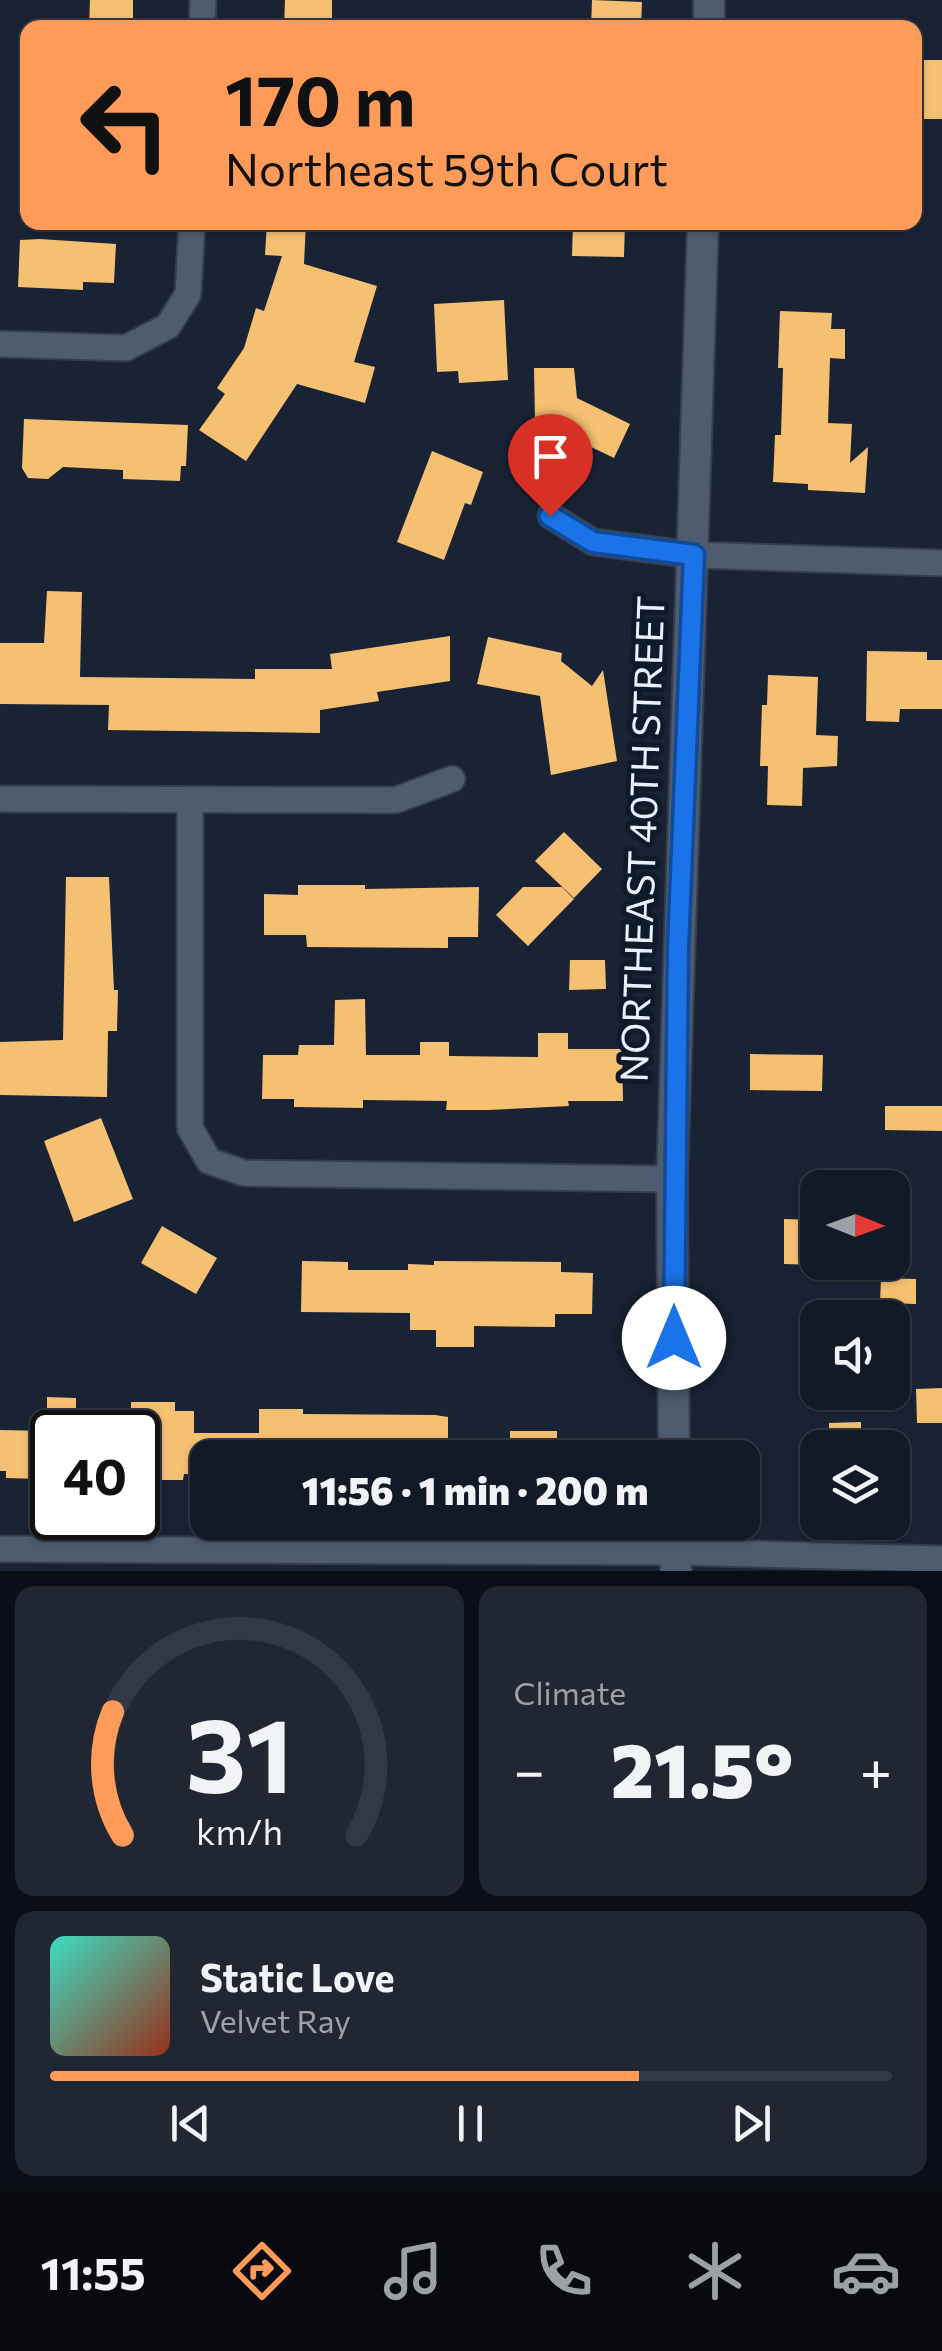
<!DOCTYPE html>
<meta charset="utf-8">
<style>
body{margin:0;font-family:Commissioner,sans-serif;background:#202733;color:#f1f3f6;height:100vh;display:flex;flex-direction:column;font-size:38px;white-space:nowrap}
*{box-sizing:border-box;margin:0}
p{font-size:32px;color:#9da1a7}
.icon{flex:none;width:55px;height:55px;fill:none;stroke:currentColor;stroke-width:2;stroke-linecap:round;stroke-linejoin:round}
.map{position:relative;height:1571px;overflow:hidden}
.side{display:flex;flex-direction:column;gap:15px;padding:15px;background:#0a0e15;flex:1}
.side>*{flex:none}
.hud{position:absolute;left:20px;top:20px;width:902px;height:210px;border-radius:20px;box-shadow:0 2px 8px #0004,0 0 0 2px #323844;background:#ff9b59;color:#111;overflow:hidden}
.needle{width:65px;rotate:91deg}
.tools{position:absolute;left:800px;top:1170px;display:grid;gap:20px}
.tools a{display:grid;place-items:center;width:110px;height:110px;border-radius:20px;background:#131a27;box-shadow:0 2px 8px #0004,0 0 0 2px #323844;font-size:50px}
.speed{position:absolute;left:30px;top:1410px;display:flex;gap:20px;font-size:50px;font-weight:700;text-align:center}
.speed>*{display:grid;place-content:center;width:130px;height:130px;border-radius:50%;background:#131a27;box-shadow:0 2px 8px #0004,0 0 0 2px #323844;line-height:1}
.speed .limit{border:5px solid #111;border-radius:15px;background:#fff;color:#111}
.pin{position:absolute;display:grid;place-items:center;width:85px;height:85px;color:#fff;margin:-102px -42px;border-radius:50% 50% 50% 0;rotate:-45deg;box-shadow:0 0 10px #0007}
.pin .icon{rotate:45deg}
.me{position:absolute;width:110px;margin:-55px;rotate:0deg;stroke-linejoin:round;filter:drop-shadow(0 0 8px #0008)}
.turn{display:flex;align-items:center;gap:35px;height:210px;padding:0 40px;font-size:45px}
.turn .icon{width:130px;height:130px;stroke-width:2.5}
.turn b{display:block;font-size:70px;line-height:85px}
.big{font-size:75px;font-weight:800;line-height:1.1}
.side .widget{flex:1;display:flex;flex-direction:column;justify-content:center;gap:15px;min-width:0;padding:0 35px;border-radius:20px;background:#202733}
.side .dial{align-items:center;gap:0}
.dial svg{height:260px;overflow:visible;fill:none;stroke:#323844;stroke-width:7;stroke-linecap:round;text-anchor:middle}
.dial text{fill:#f1f3f6;stroke:none}
.song{display:flex;align-items:center;gap:30px}
.cover{width:120px;height:120px;border-radius:15px;background:linear-gradient(135deg,hsl(170 70% 55%),hsl(10 70% 35%))}
.played{height:10px;border-radius:5px;background:linear-gradient(90deg,#ff9b59 70%,#323844 70%)}
.keys{display:flex;justify-content:space-around;direction:ltr}
.heat{display:flex;justify-content:space-between;align-items:center;font-size:55px;direction:ltr}
.side .tiles{flex:1;display:grid;gap:15px;grid-template-columns:1fr 1fr}
.widget:last-child{grid-column:span 2}
.trip{position:absolute;left:190px;top:1440px;width:570px;height:100px;border-radius:20px;background:#131a27;box-shadow:0 2px 8px #0004,0 0 0 2px #323844;font-weight:800;line-height:100px;text-align:center}
.dock{display:flex;height:160px;justify-content:space-around;align-items:center;background:#080a10;color:#9da1a7}
.dock .icon{width:70px;height:70px}
.dock .on{color:#ff9b59}
.dock b{font-size:45px;color:#f1f3f6}
.map>svg:first-child{display:block}
.building{fill:#f6c072}
.lines{fill:none;stroke-linecap:round;stroke-linejoin:round}
.street-casing{stroke:#363e4d;stroke-width:29}
.secondary-casing{stroke:#363e4d;stroke-width:34}
.street{stroke:#4f5b6f;stroke-width:25}
.secondary{stroke:#4f5b6f;stroke-width:30}
.route-casing{stroke:#114b97;stroke-width:25}
.route{stroke:#1a73e8;stroke-width:18}
.labels{text-anchor:middle;stroke-width:10;stroke-linejoin:round;paint-order:stroke}
.street-label{font-size:38px;fill:#e9f1fd;stroke:#0f1a2a}
</style>
<div class="map">
<svg width="942" height="1571" viewBox="0 0 942 1571">
<rect width="100%" height="100%" fill="#192334"/>
<g class="building">
<path d="M90 0H133V28H89Z"/>
<path d="M285 0H332V28H284Z"/>
<path d="M592 0 642 2 641 28H591Z"/>
<rect x="915" y="60" width="27" height="59"/>
<path d="M267 222H306L304 264 377 286 354 362 375 367 365 403 297 384 246 461 199 430 225 394 217 388 244 348 256 308 264 311 282 256 265 255Z"/>
<path d="M625 222 624 257 572 256 573 223Z"/>
<path d="M40 239 116 244 114 283 83 282V290L18 287 20 240Z"/>
<path d="M504 300 508 380 459 383 458 371 437 372 434 304Z"/>
<path d="M780 311 832 313 831 329H845V359L830 358 828 423 852 424 850 463 868 447 865 493 808 490V484L773 482 775 435H781L783 368H778Z"/>
<path d="M534 368H574L577 398 630 424 614 458 535 420Z"/>
<path d="M24 419 188 425 186 466H181L180 481 123 479V470L63 467 48 479 28 478 22 468Z"/>
<path d="M432 451 483 472 471 505 465 503 444 560 397 542Z"/>
<path d="M47 591 82 592 80 677 255 679V669H332L330 654 450 636V681L377 692 379 701 320 710V733L108 730 109 705 0 704V643H44Z"/>
<path d="M488 637 562 653 561 661 592 686 603 670 617 761 551 775 540 696 477 684Z"/>
<path d="M867 651 927 652V660H942V709H900L899 722 866 721Z"/>
<path d="M768 675 818 677 816 735 838 736 837 766 803 768 802 806 767 805 768 766H760L762 705H767Z"/>
<path d="M564 832 602 869 574 898 535 861Z"/>
<path d="M66 877H109L114 990H118L117 1031H108L107 1097 0 1095V1042L63 1040Z"/>
<path d="M298 885H365V889L479 887 478 937H448V948L307 947 306 935H264V894L298 895Z"/>
<path d="M523 887H562L574 899 528 946 496 915Z"/>
<path d="M570 960H605L606 989 569 990Z"/>
<path d="M365 999 366 1055H420V1042H449V1056L538 1057V1033H568V1049H622L623 1101H568L569 1106 488 1110H446L447 1101 363 1100V1108L294 1107V1099H262L263 1055H298L299 1045H334L335 1000Z"/>
<path d="M750 1054 823 1055 822 1091 750 1090Z"/>
<path d="M885 1106H942V1131L885 1130Z"/>
<path d="M101 1118 133 1199 74 1222 44 1141Z"/>
<path d="M784 1219 818 1220V1265L784 1264Z"/>
<path d="M162 1226 217 1258 196 1294 141 1263Z"/>
<path d="M302 1261 348 1262V1270H408V1264L434 1265V1261L561 1262V1272L593 1273 592 1314H555V1327L474 1326V1347H436V1330H410V1313L301 1312Z"/>
<path d="M881 1278 916 1279V1304L880 1303Z"/>
<path d="M942 1388V1423H917L916 1389Z"/>
<path d="M47 1397 76 1398V1432H52V1472H41V1479L6 1478V1471H0V1430L47 1431Z"/>
<path d="M131 1402H175V1411H194V1433H259V1409H303V1414L435 1415 448 1417V1458H208V1475L184 1474 183 1480H148V1474L138 1473V1432H131Z"/>
<path d="M861 1422V1448H829V1423Z"/>
<rect x="510" y="1431" width="47" height="27"/>
</g>
<g class="lines">
<defs>
<g id="street">
<path d="M202 28 203 0"/>
<path d="M0 344 126 348 168 326 188 294 192 222"/>
<path d="M551 516 593 542 694 555 942 563"/>
<path d="M0 799 396 800 452 779"/>
<path d="M190 800V1128L209 1161 244 1173 672 1179"/>
<path d="M0 1549 675 1552 942 1559"/>
</g>
<g id="secondary">
<path d="M709 28V0"/>
<path d="M674 1458 672 1179 703 222"/>
<path d="M675 1522 676 1571"/>
</g>
</defs>
<use href="#street" class="street-casing"/>
<use href="#secondary" class="secondary-casing"/>
<use href="#street" class="street"/>
<use href="#secondary" class="secondary"/>
</g>
<g class="lines">
<defs>
<path id="route" d="M550 516 593 542 694 555 678 949 674 1338"/>
</defs>
<use href="#route" class="route-casing"/>
<use href="#route" class="route"/>
</g>
<g class="labels">
<g class="street-label">
<text transform="translate(643 839) rotate(-88)" y="13">NORTHEAST 40TH STREET</text>
</g>
</g>
</svg>
<div class="tools">
<a><svg class="needle" viewBox="-14 -14 28 28"><path d="M0-13l5 13h-10z" fill="#e53935"/><path d="M0 13l5-13h-10z" fill="#9da1a7"/></svg></a>
<a><svg class="icon" aria-label="sound" viewBox="0 0 24 24"><path d="M4 9h4l5-4v14l-5-4H4zM17 9q2 3 0 6"/></svg></a>
<a><svg class="icon" aria-label="layers" viewBox="0 0 24 24"><path d="M12 4l9 5-9 5-9-5zM3 14l9 5 9-5"/></svg></a>
</div>
<div class="speed"><div class="limit">40</div></div>
<div class="pin" style="left:550px;top:516px;background:#d93025"><svg class="icon" aria-label="arrive" viewBox="0 0 24 24"><path d="M6 21V4h12l-3 4 3 4H6"/></svg></div>
<svg class="me" style="left:674px;top:1338px" viewBox="-20 -20 40 40"><circle r="19" fill="#fff"/><path d="M0-13L10 11 0 6-10 11z" fill="#1a73e8"/></svg>
<div class="trip">11:56 · 1 min · 200 m</div>
<div class="hud">
<div class="turn"><svg class="icon" aria-label="left" viewBox="0 0 24 24"><path d="M17 20v-9H6M10 6l-5 5 5 5"/></svg><div><b>170 m</b>Northeast 59th Court</div></div>
</div>
</div>
<section class="side">
<div class="tiles">
<div class="widget dial"><svg viewBox="0 0 100 80">
<path d="M14 69A42 42 0 1 1 86 69"/>
<path d="M14 69A42 42 0 0 1 11 31" stroke="#ff9b59"/>
<text x="50" y="56" font-size="32" font-weight="700">31</text>
<text x="50" y="72" font-size="11">km/h</text>
</svg></div>
<div class="widget"><p>Climate</p>
<div class="heat"><a>−</a><b class="big">21.5°</b><a>+</a></div>
</div>
<div class="widget">
<div class="song"><i class="cover"></i><div><b>Static Love</b><p>Velvet Ray</p></div></div>
<div class="played"></div>
<div class="keys"><svg class="icon" aria-label="previous" viewBox="0 0 24 24"><path d="M18 5L8 12l10 7zM5 5v14"/></svg><svg class="icon" aria-label="pause" viewBox="0 0 24 24"><path d="M8 5v14M16 5v14"/></svg><svg class="icon" aria-label="next" viewBox="0 0 24 24"><path d="M6 5l10 7-10 7zM19 5v14"/></svg></div>
</div>
</div>
</section>
<nav class="dock">
<b>11:55</b>
<svg class="icon on" aria-label="directions" viewBox="0 0 24 24"><path d="M12 3l9 9-9 9-9-9zM9 14v-3h6M13 9l2 2-2 2"/></svg>
<svg class="icon" aria-label="music" viewBox="0 0 24 24"><path d="M9 18V5l10-2v13"/><circle cx="6" cy="18" r="3"/><circle cx="16" cy="16" r="3"/></svg>
<svg class="icon" aria-label="phone" viewBox="0 0 24 24"><path d="M5 4h4l2 5-3 2q2 4 5 5l2-3 5 2v4C11 20 4 13 5 4z"/></svg>
<svg class="icon" aria-label="climate" viewBox="0 0 24 24"><path d="M12 3v18M4 7l16 10M4 17L20 7"/></svg>
<svg class="icon" aria-label="car" viewBox="0 0 24 24"><path d="M5 17H2v-5l4-1 3-4h7l3 4 3 1v5h-3M9 17h6M6 11h13"/><circle cx="7" cy="17" r="2"/><circle cx="17" cy="17" r="2"/></svg>
</nav>
